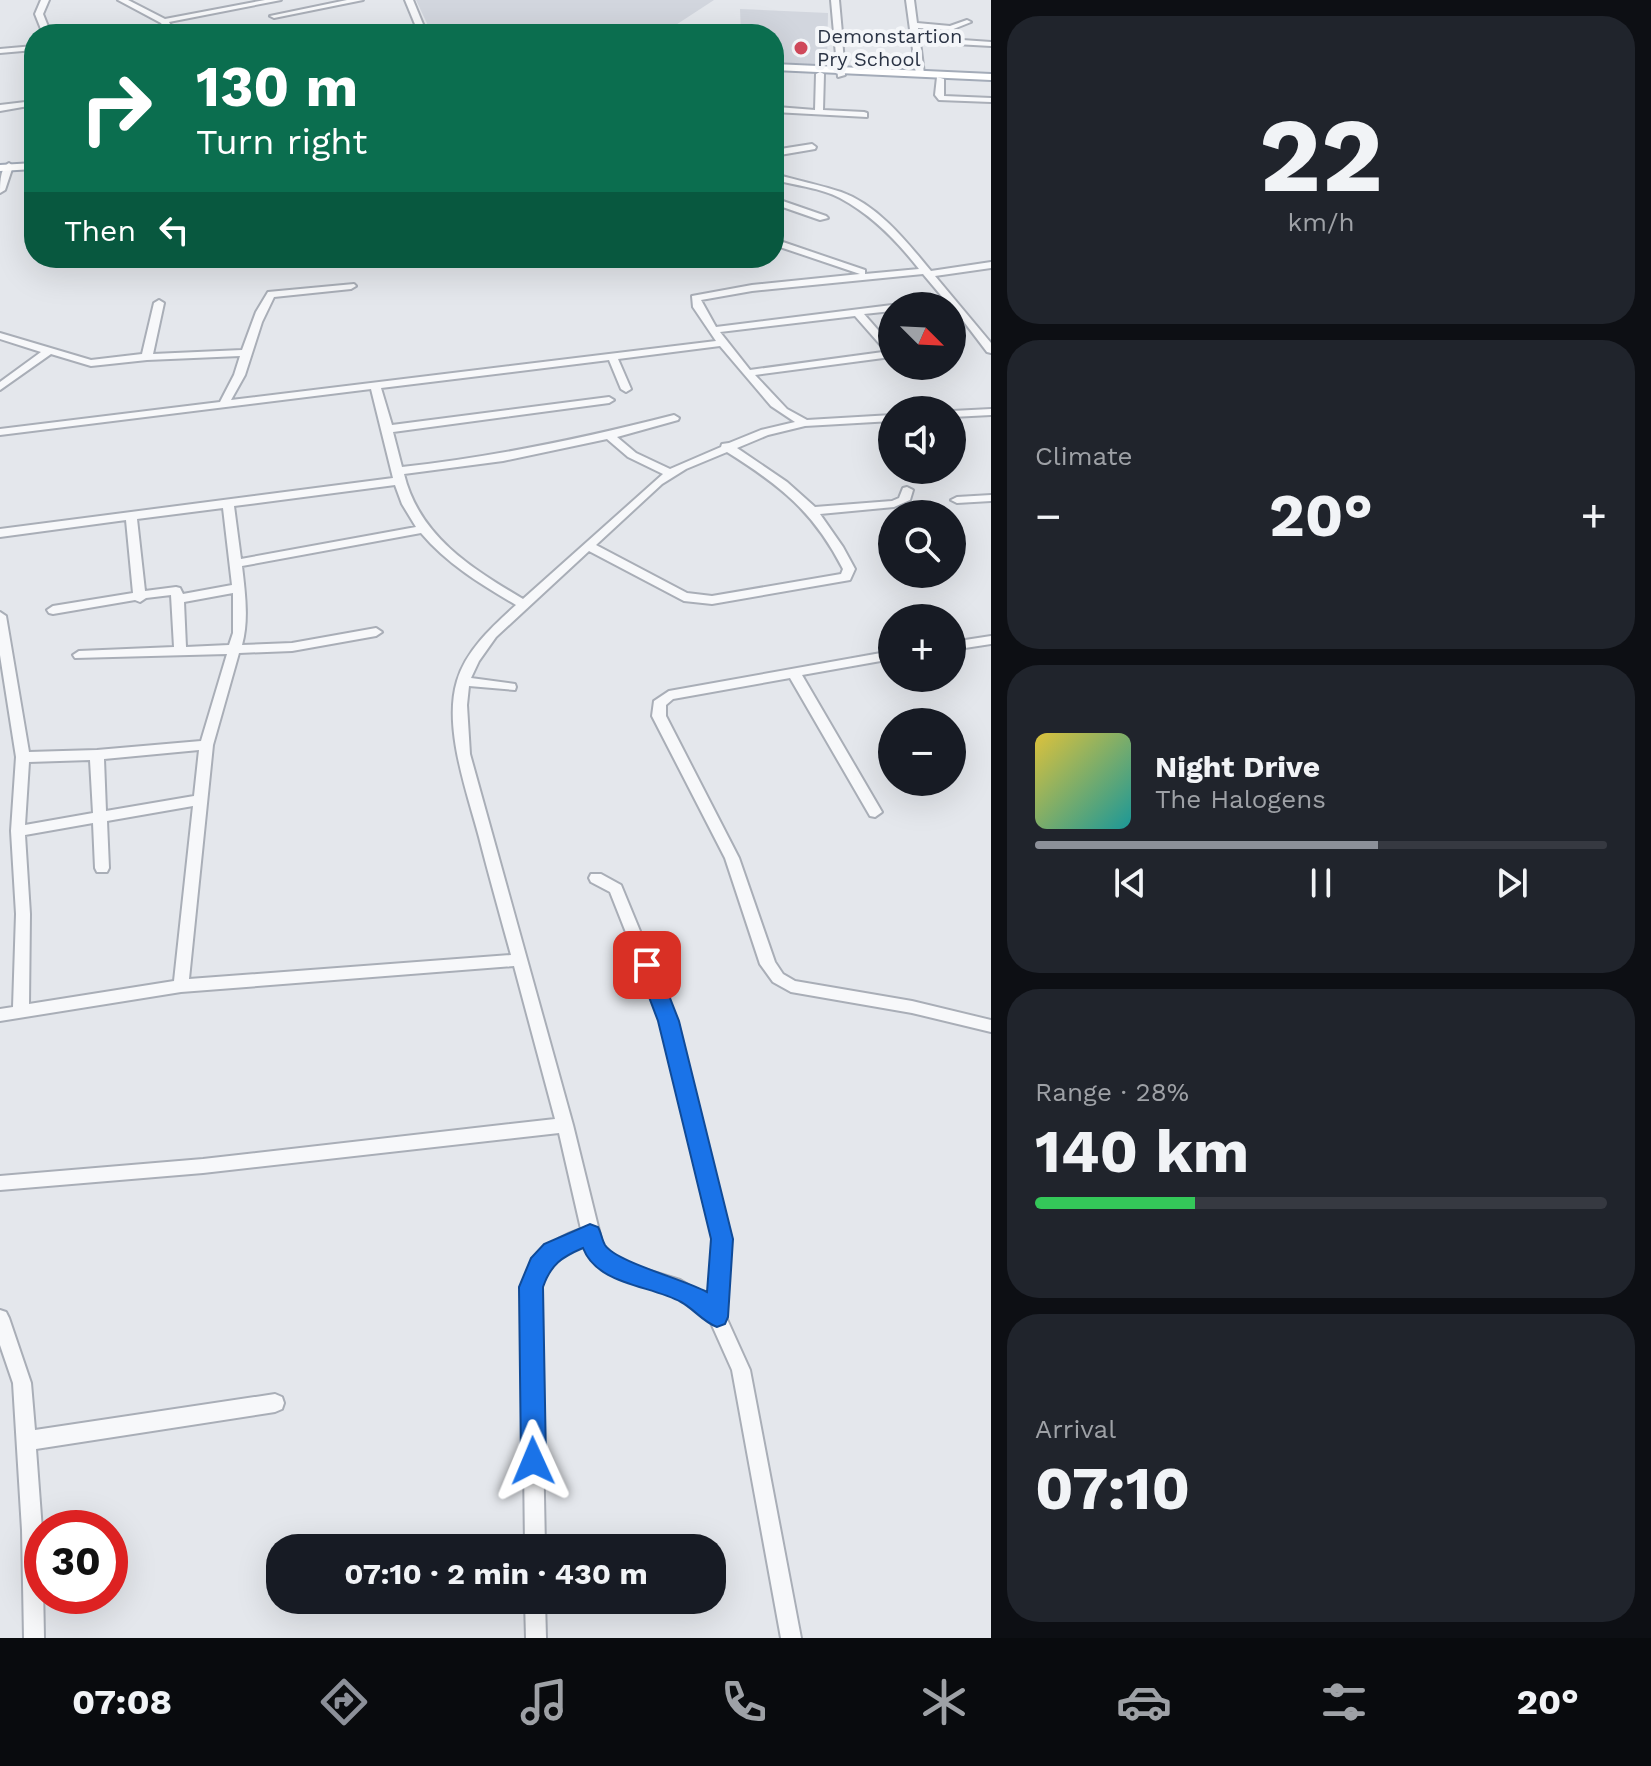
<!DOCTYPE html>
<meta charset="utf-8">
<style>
body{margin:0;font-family:"Work Sans",sans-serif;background:#20242c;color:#f1f3f6;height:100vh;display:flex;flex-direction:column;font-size:30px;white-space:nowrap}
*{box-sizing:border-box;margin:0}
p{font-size:26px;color:#9ea1a6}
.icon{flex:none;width:44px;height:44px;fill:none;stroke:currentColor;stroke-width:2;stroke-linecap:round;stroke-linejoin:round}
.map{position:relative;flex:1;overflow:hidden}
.sheet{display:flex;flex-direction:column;gap:16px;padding:16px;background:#0d0f14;width:660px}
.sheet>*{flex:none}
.banner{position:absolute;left:24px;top:24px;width:760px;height:244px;border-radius:32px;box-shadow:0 8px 32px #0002;background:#0b6e4f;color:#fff;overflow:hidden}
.needle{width:52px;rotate:114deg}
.buttons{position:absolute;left:878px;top:292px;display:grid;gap:16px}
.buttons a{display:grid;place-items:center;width:88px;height:88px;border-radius:50%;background:#171b24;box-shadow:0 8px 32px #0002;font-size:40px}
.speed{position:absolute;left:24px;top:1510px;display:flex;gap:16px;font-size:40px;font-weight:700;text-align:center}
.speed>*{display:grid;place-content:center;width:104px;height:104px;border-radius:50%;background:#171b24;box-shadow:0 8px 32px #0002;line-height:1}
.speed .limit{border:12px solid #d22;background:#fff;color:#111}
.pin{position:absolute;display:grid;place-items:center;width:68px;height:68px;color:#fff;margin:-34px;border-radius:16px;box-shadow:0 4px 12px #0006}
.me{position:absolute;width:88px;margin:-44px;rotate:359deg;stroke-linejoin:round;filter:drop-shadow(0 0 6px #0008)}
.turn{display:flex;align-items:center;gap:28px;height:168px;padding:0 40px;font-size:36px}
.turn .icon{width:104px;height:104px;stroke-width:2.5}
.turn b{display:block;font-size:56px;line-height:68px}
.then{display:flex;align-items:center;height:76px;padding:0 40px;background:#0003;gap:16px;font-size:30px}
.big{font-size:60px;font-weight:700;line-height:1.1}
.sheet .card{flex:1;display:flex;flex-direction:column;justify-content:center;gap:12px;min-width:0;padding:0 28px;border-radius:32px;background:#20242c}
.sheet .dial{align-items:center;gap:0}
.dial b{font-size:104px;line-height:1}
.song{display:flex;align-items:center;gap:24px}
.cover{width:96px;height:96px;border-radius:12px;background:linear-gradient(135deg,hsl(50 70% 55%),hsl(180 70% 35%))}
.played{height:8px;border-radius:4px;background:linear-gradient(90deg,#8c9099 60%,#363941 60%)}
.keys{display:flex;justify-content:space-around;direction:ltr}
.heat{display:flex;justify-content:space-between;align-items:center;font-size:44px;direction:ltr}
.charge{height:12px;border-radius:6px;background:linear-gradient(90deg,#34c759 28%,#363941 0)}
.trip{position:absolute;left:266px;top:1534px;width:460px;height:80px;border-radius:32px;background:#171b24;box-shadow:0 8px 32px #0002;font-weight:700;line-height:80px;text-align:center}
.menu{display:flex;height:128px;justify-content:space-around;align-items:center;background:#090b0e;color:#9ea1a6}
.menu .icon{width:56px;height:56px}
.menu .on{color:#8c9099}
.menu b{font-size:36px;color:#f1f3f6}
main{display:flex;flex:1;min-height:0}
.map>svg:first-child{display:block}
.built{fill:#d2d6de}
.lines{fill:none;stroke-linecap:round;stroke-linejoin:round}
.minor-casing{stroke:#a9aeb7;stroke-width:4}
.major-casing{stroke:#a3abb8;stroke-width:4}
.minor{fill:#f7f8fa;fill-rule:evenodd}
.major{fill:#fff;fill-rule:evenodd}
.route{fill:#1a73e8;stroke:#114b97;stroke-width:2}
.poi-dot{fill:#d1495b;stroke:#f4f6f9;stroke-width:3}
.labels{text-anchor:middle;stroke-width:8;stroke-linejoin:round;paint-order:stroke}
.far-poi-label{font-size:20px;fill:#2b3445;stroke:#f4f6f9;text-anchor:start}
</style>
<main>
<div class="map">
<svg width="991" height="1638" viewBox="0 0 991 1638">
<rect width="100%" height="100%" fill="#e4e7ec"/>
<g class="built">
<path d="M416 0H714L662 34H432Z"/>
<path d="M740 9 828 13 827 65 774 62V34H741Z"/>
</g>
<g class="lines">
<defs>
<g id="minor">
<path d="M41 0H49L43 14 51 34H43L35 14Z"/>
<path d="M118 0H128L165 19 265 0H281L169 22 176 34H168L161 23Z"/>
<path d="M347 0H363L274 18 270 16Z"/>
<path d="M405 0H413L427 34H419Z"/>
<path d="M831 0H839L842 33 911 37 906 0H914L917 23 950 26 967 20 971 22 951 30 918 28 919 37 991 42V46L920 42 924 74 920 76 916 74 912 42 842 38 845 75 838 77Z"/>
<path d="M228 29H231L234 34H226L224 31Z"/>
<path d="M34 46V50L0 53V49Z"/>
<path d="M820 72 824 74 823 110 864 112 867 113V117L774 112V108L777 107 815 110 816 74Z"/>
<path d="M937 77 944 79V96L991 98V102L939 100 935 95Z"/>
<path d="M34 101V105L0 111V105Z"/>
<path d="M812 144 816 147 815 149 774 156V150Z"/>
<path d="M9 163 13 166 5 190 0 193C0 183 0 168 9 163Z"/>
<path d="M774 174C796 180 820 185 841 192 878 205 907 242 931 271L991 262V268L935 276 991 343V353L987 352 952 306 948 304 904 306 909 303 944 299 923 274 752 291 701 300 716 327 892 305 896 306H892V311L864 314 892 346 891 357 755 375 787 409 807 420 892 415V421L805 426 768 435 737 448 787 482 815 507 892 501 899 498 903 488 907 487 913 490 910 500 894 507 820 514 843 547 855 569 850 580 712 604 684 601 589 551 496 637 479 661 471 678 515 684 516 687 515 690 469 686 467 705 470 754 573 1125 603 1247 621 1262 680 1280 709 1298 713 1239 661 1021 610 892 591 882 589 878 591 874H601L621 885 677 1021 731 1239 726 1317 750 1370 801 1638H781L732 1370 711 1323 692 1305 669 1293 610 1274 589 1257 585 1243C562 1252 549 1265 540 1287L545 1548H525L522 1287C536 1254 547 1241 581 1229L559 1133 203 1173 0 1190V1176L203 1159 555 1119 514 966 181 992 0 1021V1009L13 1007 16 914 11 831 16 757 0 655V612L6 616 29 752 97 750 201 741 227 654 75 658 73 655 79 651 174 647 171 595 146 598 140 602 135 600 53 614 49 613 47 610 53 606 133 593 126 520 0 537V529L393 478 371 389 0 435V429L220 402 234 375 240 356 147 360 91 366 51 354 0 390V382L41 352 0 339V333L91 360 142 354 154 303 159 300 164 303 153 354 242 350 256 312 268 292 354 284 356 286 351 289 274 297 262 322 245 375 231 400 716 341 693 307 692 296 752 285 860 274 774 245V239L865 270V274L919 269C897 241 872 215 840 198 821 188 795 185 774 180ZM855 316 884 349 883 352 750 370 720 332ZM720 346 771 406 795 422 761 430 729 443 722 444 721 447 670 469 636 453 617 437 678 420 679 418 674 415C584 438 495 457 402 467L393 432 609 403 614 400 609 397 392 425 381 388 609 360 621 389 626 392 631 389 618 359ZM607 439 628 457 663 474 523 599C471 568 419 536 404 474L503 461ZM727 452C781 486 813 511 843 569L841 574 712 596 687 593 596 545 662 484 686 469ZM395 485 402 504 416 527 241 559 234 506ZM223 508 232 585 183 594 180 588 176 587 145 591 137 519ZM421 533C447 564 482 585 516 605 493 626 466 650 457 681 443 727 467 792 479 837 489 876 500 915 511 955L189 979 213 745 239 653 292 651 376 636 382 632 376 628 292 643 242 645C249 620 245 592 242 566ZM233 593V633L229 645 186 647 184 602ZM199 750 194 796 106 811 104 759ZM90 760 93 813 25 825 29 762ZM193 806 174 981 29 1004 30 914 25 835 93 823 95 868 97 872H107L109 868 107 821Z"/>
<path d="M774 198 826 216 828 218 820 220 774 204Z"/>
<path d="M991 409V415L952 417V411Z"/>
<path d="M991 495V501L957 503 951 500 957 497Z"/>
<path d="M991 636V644L952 650V642Z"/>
<path d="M892 651V659L802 675 882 812 875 817 870 816 790 678 673 699 666 705V716L739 858 775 962 783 974 795 981 912 1001 991 1020V1032L912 1013 791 992 773 982 760 964 725 858 652 716 654 701 669 691Z"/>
<path d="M0 1310 6 1312 9 1318 31 1383 35 1430 275 1394 282 1397 284 1403 282 1409 275 1412 36 1449 42 1530 44 1638H24L22 1530 13 1383 0 1345Z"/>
<path d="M525 1600H545L546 1638H526Z"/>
</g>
<g id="major">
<path d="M774 64 991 74V80L774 70Z"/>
<path d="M34 163V169L0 171V165Z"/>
</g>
</defs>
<use href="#minor" class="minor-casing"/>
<use href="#major" class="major-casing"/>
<use href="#minor" class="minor"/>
<use href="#major" class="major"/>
</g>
<path class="route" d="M647 958 654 960 657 965 679 1021 733 1239 728 1317 725 1324 717 1327C703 1322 694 1309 681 1302 650 1285 597 1285 583 1248 562 1257 551 1264 543 1287L546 1461 542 1470 533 1473 525 1470 521 1461 519 1287 531 1258 544 1244 590 1224 598 1227C601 1232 602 1240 605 1245 616 1262 683 1279 707 1292L711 1239 658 1021 637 965 640 960Z"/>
<circle class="poi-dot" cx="801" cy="48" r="8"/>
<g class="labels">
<g class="far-poi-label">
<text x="817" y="43">Demonstartion<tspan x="817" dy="23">Pry School</tspan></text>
</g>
</g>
</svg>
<div class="buttons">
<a><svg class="needle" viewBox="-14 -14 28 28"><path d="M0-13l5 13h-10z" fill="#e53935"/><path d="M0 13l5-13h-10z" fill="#9ea1a6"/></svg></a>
<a><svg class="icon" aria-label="sound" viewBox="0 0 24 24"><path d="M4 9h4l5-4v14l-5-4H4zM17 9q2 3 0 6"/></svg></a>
<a><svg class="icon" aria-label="search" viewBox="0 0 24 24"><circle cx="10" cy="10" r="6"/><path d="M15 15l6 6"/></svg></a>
<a>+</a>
<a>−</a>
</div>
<div class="speed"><div class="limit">30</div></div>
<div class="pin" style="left:647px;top:965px;background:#d93025"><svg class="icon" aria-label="arrive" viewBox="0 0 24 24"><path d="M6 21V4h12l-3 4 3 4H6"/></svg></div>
<svg class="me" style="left:533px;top:1461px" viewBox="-20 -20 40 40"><path d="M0-17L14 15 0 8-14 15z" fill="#1a73e8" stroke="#fff" stroke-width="4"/></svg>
<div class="trip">07:10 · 2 min · 430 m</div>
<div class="banner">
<div class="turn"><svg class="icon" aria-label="right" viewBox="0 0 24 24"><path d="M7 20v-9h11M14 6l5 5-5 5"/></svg><div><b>130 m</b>Turn right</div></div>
<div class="then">Then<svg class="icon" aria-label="left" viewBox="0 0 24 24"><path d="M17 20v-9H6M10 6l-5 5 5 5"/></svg></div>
</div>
</div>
<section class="sheet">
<div class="card dial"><b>22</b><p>km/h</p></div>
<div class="card"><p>Climate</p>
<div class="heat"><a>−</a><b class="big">20°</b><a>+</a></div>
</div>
<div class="card">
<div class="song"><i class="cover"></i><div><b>Night Drive</b><p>The Halogens</p></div></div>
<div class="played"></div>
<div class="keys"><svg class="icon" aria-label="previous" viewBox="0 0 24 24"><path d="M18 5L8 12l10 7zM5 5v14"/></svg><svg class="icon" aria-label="pause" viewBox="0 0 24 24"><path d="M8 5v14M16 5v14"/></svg><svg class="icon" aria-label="next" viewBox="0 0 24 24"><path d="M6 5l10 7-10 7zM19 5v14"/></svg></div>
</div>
<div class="card"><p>Range · 28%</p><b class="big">140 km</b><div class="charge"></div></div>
<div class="card"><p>Arrival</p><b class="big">07:10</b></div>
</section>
</main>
<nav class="menu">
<b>07:08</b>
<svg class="icon on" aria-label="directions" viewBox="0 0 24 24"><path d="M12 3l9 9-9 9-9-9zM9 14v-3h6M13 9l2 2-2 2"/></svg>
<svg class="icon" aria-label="music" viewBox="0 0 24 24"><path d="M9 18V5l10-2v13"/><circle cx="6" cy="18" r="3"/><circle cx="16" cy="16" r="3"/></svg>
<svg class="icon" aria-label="phone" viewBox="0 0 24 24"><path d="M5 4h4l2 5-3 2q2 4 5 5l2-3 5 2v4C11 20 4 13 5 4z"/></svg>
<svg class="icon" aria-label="climate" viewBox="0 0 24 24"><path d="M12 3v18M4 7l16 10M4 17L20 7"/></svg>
<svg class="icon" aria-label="car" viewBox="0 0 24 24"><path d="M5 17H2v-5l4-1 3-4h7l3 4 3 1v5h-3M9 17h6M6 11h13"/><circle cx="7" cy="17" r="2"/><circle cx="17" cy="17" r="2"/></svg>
<svg class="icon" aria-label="filters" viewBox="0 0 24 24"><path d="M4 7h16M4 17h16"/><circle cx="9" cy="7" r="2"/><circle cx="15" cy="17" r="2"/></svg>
<b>20°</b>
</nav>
